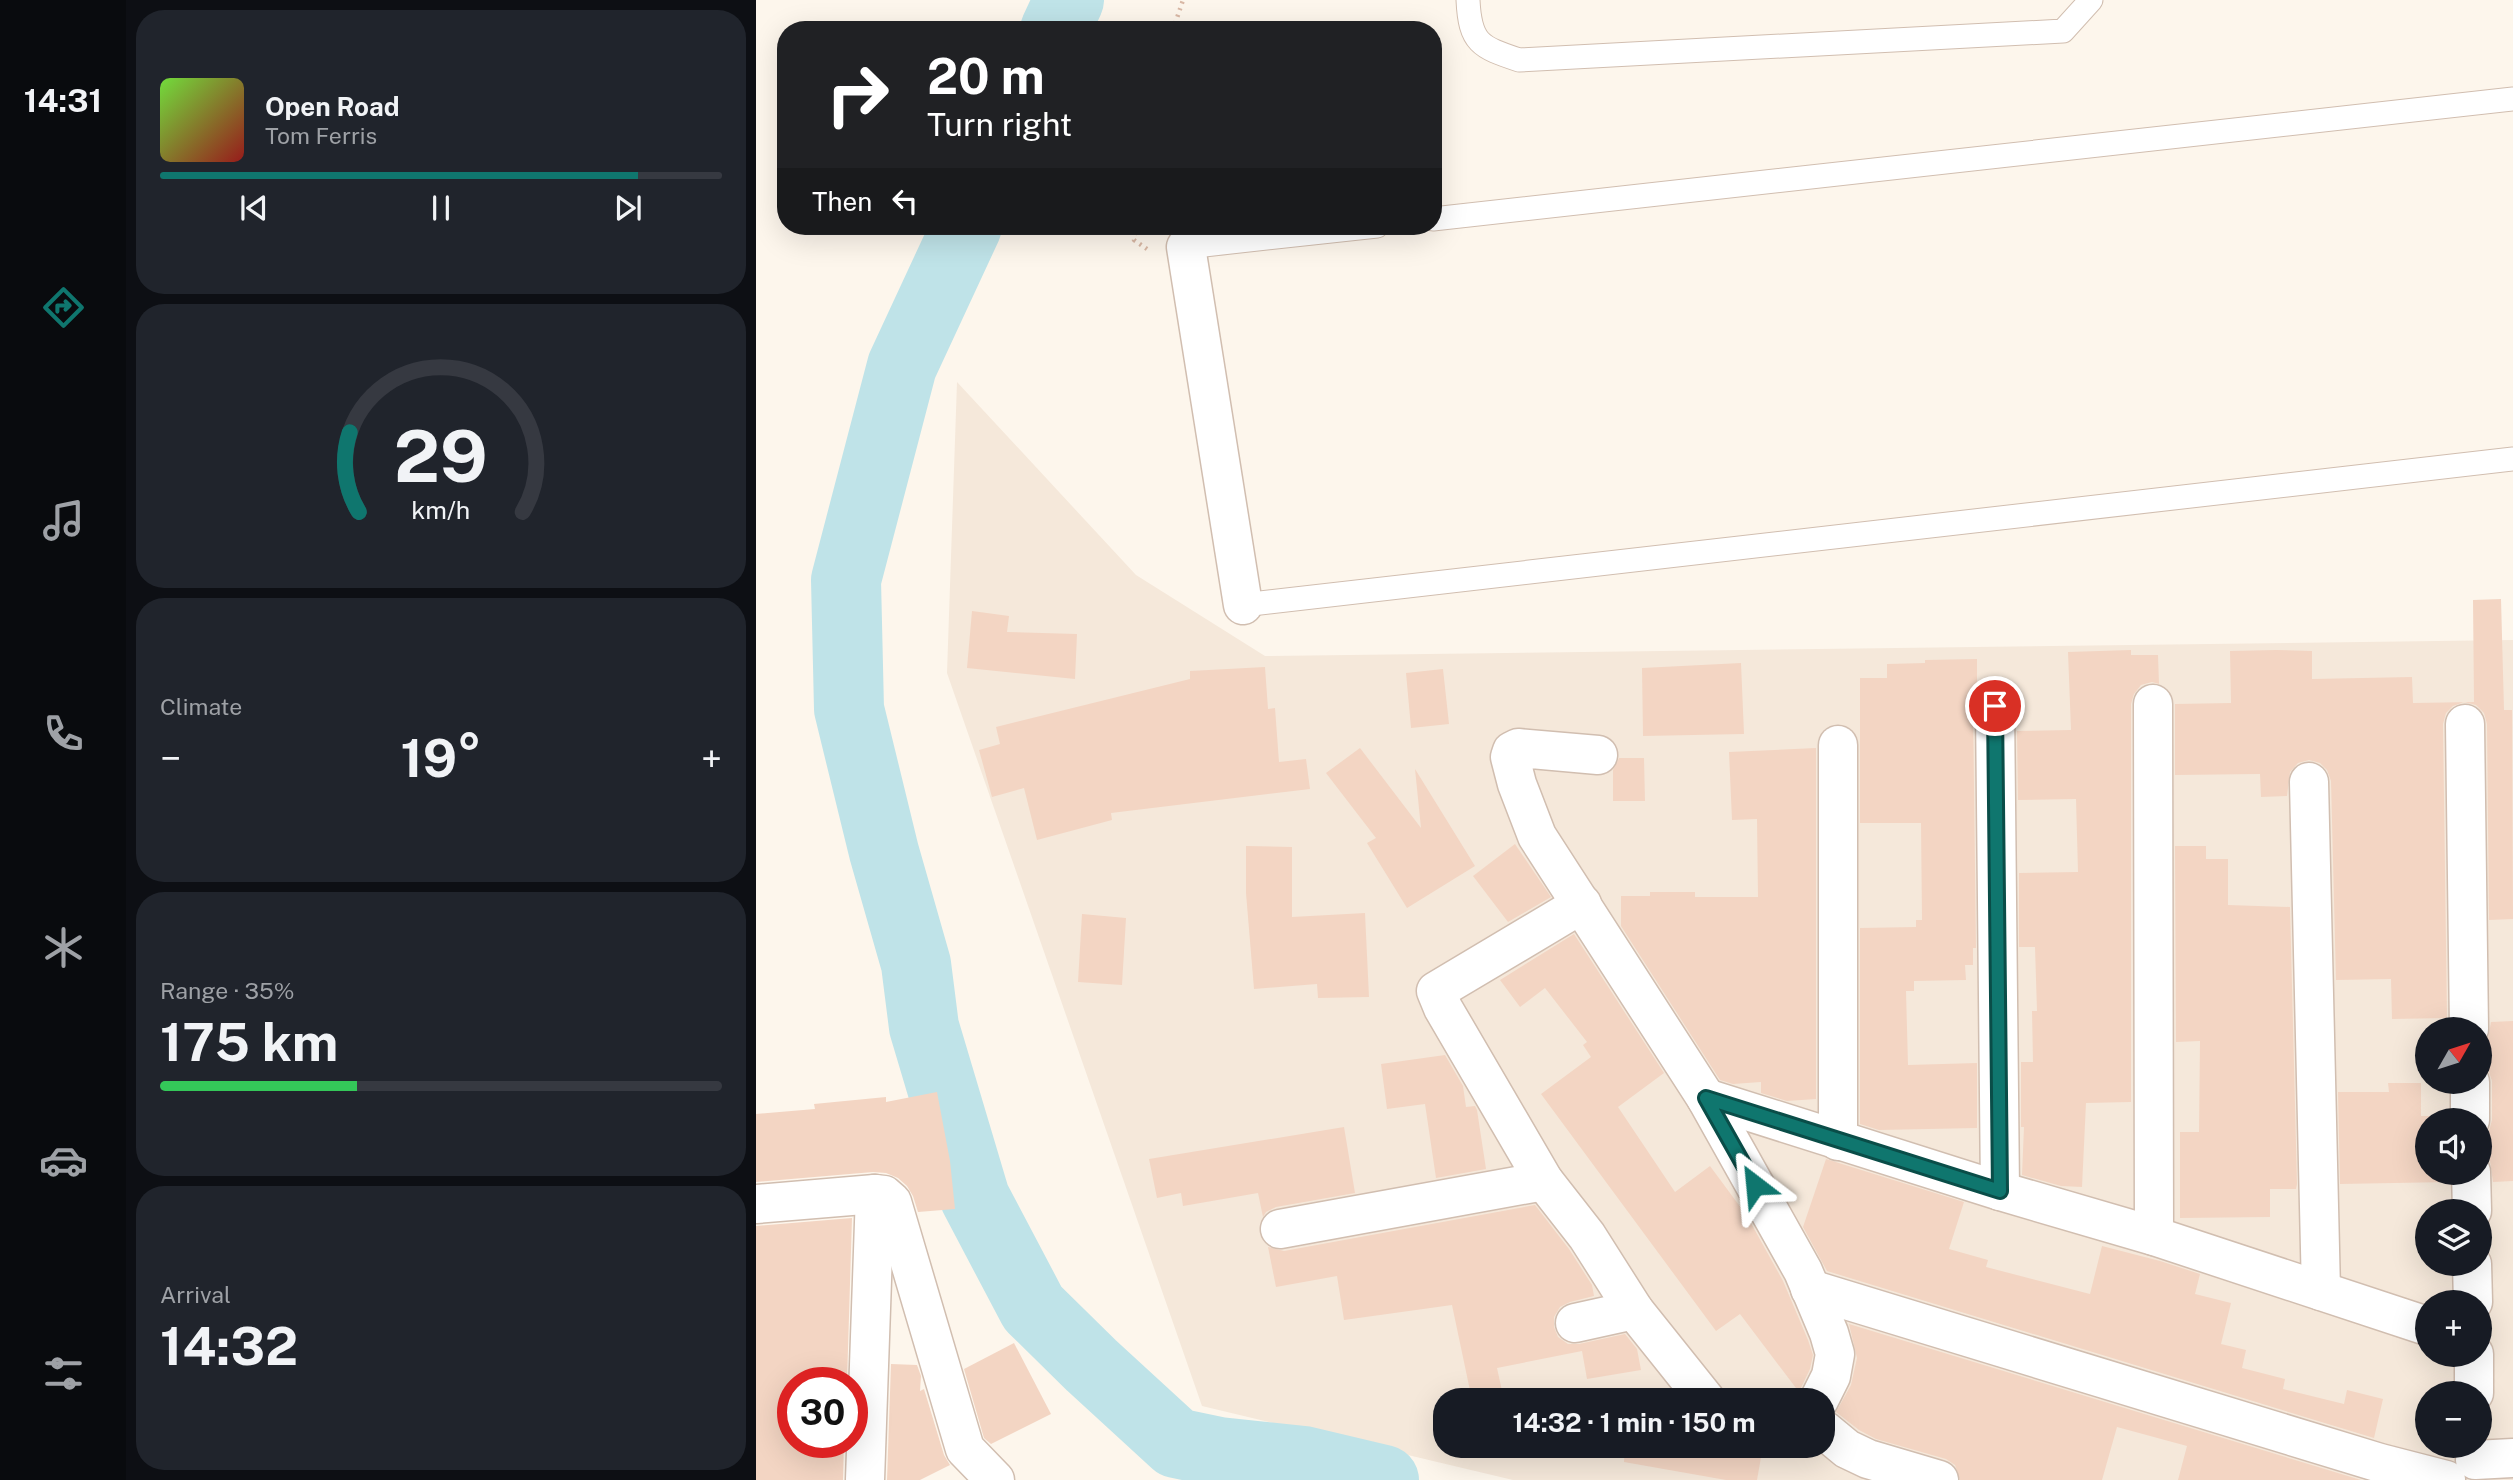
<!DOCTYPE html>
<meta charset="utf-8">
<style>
body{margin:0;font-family:"Public Sans",sans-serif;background:#20242c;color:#f1f3f6;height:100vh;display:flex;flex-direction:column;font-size:26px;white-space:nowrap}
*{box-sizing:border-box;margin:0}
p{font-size:23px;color:#9ea1a6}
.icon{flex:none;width:38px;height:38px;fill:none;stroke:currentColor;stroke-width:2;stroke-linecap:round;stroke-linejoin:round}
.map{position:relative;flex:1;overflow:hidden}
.side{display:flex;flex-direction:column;gap:10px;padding:10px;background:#0d0f14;width:630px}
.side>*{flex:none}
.hud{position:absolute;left:21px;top:21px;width:665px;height:214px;border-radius:28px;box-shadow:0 7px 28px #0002;background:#202124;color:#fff;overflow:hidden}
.needle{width:46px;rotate:51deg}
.fabs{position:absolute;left:1659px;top:1017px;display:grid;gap:14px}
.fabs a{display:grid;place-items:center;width:77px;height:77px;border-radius:50%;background:#171b24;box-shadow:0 7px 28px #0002;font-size:35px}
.speed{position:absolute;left:21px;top:1367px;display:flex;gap:14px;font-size:35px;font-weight:700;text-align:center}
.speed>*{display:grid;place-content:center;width:91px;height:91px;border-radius:50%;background:#171b24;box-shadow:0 7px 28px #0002;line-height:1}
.speed .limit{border:10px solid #d22;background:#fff;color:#111}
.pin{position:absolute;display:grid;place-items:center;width:60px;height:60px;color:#fff;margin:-30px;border:4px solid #fff;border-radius:50%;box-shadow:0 2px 7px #0007}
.me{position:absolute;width:77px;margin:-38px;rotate:331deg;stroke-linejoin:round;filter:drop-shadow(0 0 5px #0008)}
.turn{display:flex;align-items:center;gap:24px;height:147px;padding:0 35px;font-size:32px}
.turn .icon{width:91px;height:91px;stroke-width:2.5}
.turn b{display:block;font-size:49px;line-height:60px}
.then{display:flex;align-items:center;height:66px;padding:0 35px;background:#0003;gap:14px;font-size:26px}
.big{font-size:52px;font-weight:700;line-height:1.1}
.side .widget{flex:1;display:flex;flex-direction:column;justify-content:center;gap:10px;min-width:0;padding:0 24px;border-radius:28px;background:#20242c}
.side .dial{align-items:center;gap:0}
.dial svg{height:182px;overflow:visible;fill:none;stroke:#363941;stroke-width:7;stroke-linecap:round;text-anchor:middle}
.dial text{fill:#f1f3f6;stroke:none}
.song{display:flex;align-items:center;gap:21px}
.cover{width:84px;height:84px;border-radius:10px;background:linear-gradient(135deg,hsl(100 70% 55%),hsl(0 70% 35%))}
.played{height:7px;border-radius:4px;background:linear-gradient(90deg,#0f766e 85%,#363941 85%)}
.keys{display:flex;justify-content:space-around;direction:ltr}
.heat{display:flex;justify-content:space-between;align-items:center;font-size:38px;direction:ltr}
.charge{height:10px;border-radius:5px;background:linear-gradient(90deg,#34c759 35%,#363941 0)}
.trip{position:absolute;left:677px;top:1388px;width:402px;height:70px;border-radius:28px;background:#171b24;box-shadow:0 7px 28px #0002;font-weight:700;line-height:70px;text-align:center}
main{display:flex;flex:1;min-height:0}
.tabs{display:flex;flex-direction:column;width:126px;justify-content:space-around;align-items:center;background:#090b0e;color:#9ea1a6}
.tabs .icon{width:49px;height:49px}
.tabs .selected{color:#0f766e}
.tabs b{font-size:32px;color:#f1f3f6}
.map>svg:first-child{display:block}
.residential{fill:#f5e8da;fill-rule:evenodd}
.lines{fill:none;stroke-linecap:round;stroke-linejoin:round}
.river{stroke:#bfe3e8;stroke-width:70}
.building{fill:#f3d5c3}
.service-casing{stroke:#d1beb0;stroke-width:25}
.minor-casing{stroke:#d1beb0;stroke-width:41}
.tertiary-casing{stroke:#d1beb0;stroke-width:41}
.path{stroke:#d9b8a5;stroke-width:4.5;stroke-dasharray:2 5;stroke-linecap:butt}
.service{stroke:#fff;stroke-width:23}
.minor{stroke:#fff;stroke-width:38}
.tertiary{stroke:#fff;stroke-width:38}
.route-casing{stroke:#0a4d48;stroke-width:18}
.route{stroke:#0f766e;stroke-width:12}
</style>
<main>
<nav class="tabs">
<b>14:31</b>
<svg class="icon selected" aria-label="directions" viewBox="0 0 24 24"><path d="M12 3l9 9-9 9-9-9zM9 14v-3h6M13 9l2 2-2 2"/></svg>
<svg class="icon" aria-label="music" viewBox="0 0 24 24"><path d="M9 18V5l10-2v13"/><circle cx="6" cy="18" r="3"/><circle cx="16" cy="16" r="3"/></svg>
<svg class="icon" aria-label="phone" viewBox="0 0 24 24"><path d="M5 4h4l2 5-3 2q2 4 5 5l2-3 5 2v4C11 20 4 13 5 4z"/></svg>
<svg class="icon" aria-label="climate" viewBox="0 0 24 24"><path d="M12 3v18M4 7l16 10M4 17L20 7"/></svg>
<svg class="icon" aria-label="car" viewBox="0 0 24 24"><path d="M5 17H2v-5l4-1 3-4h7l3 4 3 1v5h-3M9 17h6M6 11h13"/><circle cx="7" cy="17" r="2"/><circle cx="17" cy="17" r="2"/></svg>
<svg class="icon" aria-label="filters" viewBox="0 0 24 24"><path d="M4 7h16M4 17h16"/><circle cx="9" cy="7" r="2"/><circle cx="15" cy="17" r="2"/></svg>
</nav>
<section class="side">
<div class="widget">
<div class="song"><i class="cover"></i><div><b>Open Road</b><p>Tom Ferris</p></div></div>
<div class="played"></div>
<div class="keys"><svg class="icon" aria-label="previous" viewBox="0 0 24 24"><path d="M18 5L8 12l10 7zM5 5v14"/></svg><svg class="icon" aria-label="pause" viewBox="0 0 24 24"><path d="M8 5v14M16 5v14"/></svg><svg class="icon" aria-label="next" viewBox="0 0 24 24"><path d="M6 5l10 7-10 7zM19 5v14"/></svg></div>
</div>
<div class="widget dial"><svg viewBox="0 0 100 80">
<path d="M14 69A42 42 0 1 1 86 69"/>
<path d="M14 69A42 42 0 0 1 10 34" stroke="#0f766e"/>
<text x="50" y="56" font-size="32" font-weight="700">29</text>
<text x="50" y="72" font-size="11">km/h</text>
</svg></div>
<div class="widget"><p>Climate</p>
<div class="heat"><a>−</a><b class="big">19°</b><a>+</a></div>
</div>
<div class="widget"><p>Range · 35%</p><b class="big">175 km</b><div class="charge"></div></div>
<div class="widget"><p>Arrival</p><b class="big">14:32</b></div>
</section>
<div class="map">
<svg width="1757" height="1480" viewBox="0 0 1757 1480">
<rect width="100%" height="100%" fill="#fdf6ec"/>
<path class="residential" d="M201 382 380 575 509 656 1757 640V1480H757L446 1406 191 673ZM1671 1029H1724V1082H1671ZM1671 1120H1724V1172H1671ZM1671 1211H1724V1264H1671ZM1671 1302H1724V1354H1671ZM1671 1393H1724V1446H1671ZM690 1400H1068V1446H690Z"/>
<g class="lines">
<g class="river">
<path d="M299 30 313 0"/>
<path d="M211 226 146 366 90 580 93 709 128 852 160 964 168 1027 219 1198 277 1308 335 1365 420 1443 463 1452 548 1461 628 1480"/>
</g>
</g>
<g class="building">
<path d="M1745 599 1748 710H1756L1757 919 1733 920 1731 724 1728 713 1720 705 1708 702 1697 706 1690 713 1687 724 1691 1018 1636 1019 1635 979 1580 980 1575 781 1571 770 1564 763 1553 760 1542 763 1534 772 1531 796 1505 797 1504 774 1419 775V704L1475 703 1474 651 1520 650 1556 651V679L1656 677 1657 703 1718 702 1717 600Z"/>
<path d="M216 611 253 616 251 632 321 634 319 679 211 668Z"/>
<path d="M1375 650V655H1402L1403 684 1396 682 1385 685 1378 694 1375 704V1102L1330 1103 1326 1187 1305 1186 1266 1175 1268 1127H1265V1062H1277L1276 1011H1281L1279 947H1263V873L1322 872 1320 799 1262 800 1261 731 1315 730 1312 652Z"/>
<path d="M1221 659V694L1217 706 1220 948H1217V965H1209L1210 980 1158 981V991H1150L1152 1065 1221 1063V1128L1123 1130 1104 1124V928L1160 927V920H1166L1165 823H1104V678H1131V664L1169 663V660Z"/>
<path d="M985 663 988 734 887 736 886 668Z"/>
<path d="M509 667 512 709 519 708 523 762 550 759 554 789 355 813 356 820 281 840 268 788 236 797 223 750 244 744 240 727 434 679V671Z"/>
<path d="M687 669 693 724 655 728 650 673Z"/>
<path d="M604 748 665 828 659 769 719 866 651 908 611 843 620 838 570 773Z"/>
<path d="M1060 748V1099L1031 1101 1005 1093V1082L977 1084 964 1080 865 926V896H894V892H939V897H1002L1001 819 976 820 973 752Z"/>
<path d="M863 758H888L889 801H857V770Z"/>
<path d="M759 844 795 897 752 922 717 876Z"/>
<path d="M490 846 536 847V917L609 913 613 997 562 998 561 984 498 989 490 893Z"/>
<path d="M1419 846H1450V859H1472V905L1534 907 1541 1184 1540 1189H1514V1217L1424 1218V1132H1443L1444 1041 1420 1042Z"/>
<path d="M326 914 370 918 366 985 322 982Z"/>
<path d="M818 934 908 1073 862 1107 919 1192 954 1166 991 1216 1027 1281 1052 1340 1057 1355 1054 1369 1043 1392 984 1314 960 1331 785 1094 835 1057 827 1045 831 1042 789 988 764 1007 744 980Z"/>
<path d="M1757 1021V1181L1737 1182 1734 1161 1724 1152V1139L1733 1131 1736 1120V1081L1733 1072 1727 1065 1726 1046 1732 1039 1735 1022Z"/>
<path d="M689 1055 707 1086 710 1107 719 1106 721 1110 730 1169 680 1178 669 1104 631 1109 625 1064Z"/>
<path d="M1632 1083H1665V1116H1692V1120H1671V1172H1693V1182L1584 1184 1582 1092H1633Z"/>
<path d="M181 1092 194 1161 199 1209 162 1212 157 1196 151 1186 142 1178 130 1173 117 1172 0 1182V1114L59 1109 58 1104 130 1097V1102Z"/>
<path d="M588 1127 599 1193 520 1207 510 1212 507 1217 502 1193 427 1206 425 1193 401 1198 393 1159Z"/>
<path d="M1070 1159 1208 1202 1193 1249 1232 1260 1230 1267 1334 1294 1346 1246 1404 1261 1444 1274 1439 1294 1475 1303 1465 1344 1490 1350 1486 1368 1529 1379 1527 1389 1588 1404 1591 1390 1627 1399 1618 1438 1071 1271 1047 1227Z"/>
<path d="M779 1205 813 1249 836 1285 838 1296 814 1302 804 1307 798 1317V1327L802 1337 812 1344H823L869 1334 881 1349 885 1370 831 1379 826 1351 741 1368 748 1400H716L696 1305 588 1320 581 1276 520 1287 512 1247 528 1251Z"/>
<path d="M96 1218 91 1382H37V1442H88L87 1480H0V1226Z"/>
<path d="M1093 1324 1605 1480H1422L1431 1446 1361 1427 1346 1480H1204L1199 1465 1190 1459 1120 1439 1103 1430 1080 1412 1095 1385 1101 1358Z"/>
<path d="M258 1343 295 1414 235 1444 228 1438 208 1369Z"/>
<path d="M135 1364 161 1365 165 1376 164 1391 168 1389 188 1455 194 1465 164 1480H131Z"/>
<path d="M869 1446H1007L1001 1480H970L868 1462Z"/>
</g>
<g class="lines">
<defs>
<g id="service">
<path d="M712 0C714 43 724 47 763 60L1307 31 1335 0"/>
<path d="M677 219 1757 99"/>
<path d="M430 247 621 226"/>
<path d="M487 605 1757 459"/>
</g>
<g id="minor">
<path d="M430 247 487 605"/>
<path d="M1397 704 1398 1236"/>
<path d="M1239 706 1244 1191"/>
<path d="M1709 724 1713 1029"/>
<path d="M1082 745V1141"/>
<path d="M842 755 762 748 756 751 754 757 761 784 781 836 950 1098 1047 1271 1073 1333 1079 1354 1075 1376 1063 1400"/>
<path d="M1553 782 1565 1291"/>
<path d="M826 904 680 991 687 1008 788 1181 831 1236 878 1310 950 1400"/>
<path d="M1714 1082V1120"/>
<path d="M950 1098 1244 1191 1398 1236 1671 1326"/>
<path d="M1715 1172 1716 1211"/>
<path d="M524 1229 788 1181"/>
<path d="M1716 1264 1717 1302"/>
<path d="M1054 1289 1624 1463 1690 1480"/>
<path d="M819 1323 878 1310"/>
<path d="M1718 1354V1393"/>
<path d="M1068 1430 1091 1449 1112 1459 1183 1480"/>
<path d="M1719 1460 1757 1458"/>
<path d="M109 1480 119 1194"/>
</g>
<path id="tertiary" d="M0 1204 119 1194 128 1195 136 1202 209 1449 239 1480"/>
</defs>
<use href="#service" class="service-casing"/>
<use href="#minor" class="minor-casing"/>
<use href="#tertiary" class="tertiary-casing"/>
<g class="path">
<path d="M417 30 427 0"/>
<path d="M380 226 378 240 391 249"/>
</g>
<use href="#service" class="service"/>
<use href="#minor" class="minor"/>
<use href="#tertiary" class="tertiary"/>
</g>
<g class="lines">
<defs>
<path id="route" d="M999 1185 950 1098 1244 1191 1239 706"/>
</defs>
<use href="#route" class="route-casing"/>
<use href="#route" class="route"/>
</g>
</svg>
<div class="fabs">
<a><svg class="needle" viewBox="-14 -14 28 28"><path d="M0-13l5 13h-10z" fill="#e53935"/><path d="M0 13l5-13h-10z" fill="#9ea1a6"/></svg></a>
<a><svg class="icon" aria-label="sound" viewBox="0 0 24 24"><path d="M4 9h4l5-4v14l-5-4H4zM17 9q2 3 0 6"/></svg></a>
<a><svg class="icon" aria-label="layers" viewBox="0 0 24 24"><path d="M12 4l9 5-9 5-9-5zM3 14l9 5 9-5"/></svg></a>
<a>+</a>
<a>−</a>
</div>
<div class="speed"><div class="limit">30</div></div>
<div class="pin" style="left:1239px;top:706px;background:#d93025"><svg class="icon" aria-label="arrive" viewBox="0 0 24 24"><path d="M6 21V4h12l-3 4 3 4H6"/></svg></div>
<svg class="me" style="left:999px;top:1185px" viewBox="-20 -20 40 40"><path d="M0-17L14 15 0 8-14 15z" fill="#0f766e" stroke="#fff" stroke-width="4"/></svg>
<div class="trip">14:32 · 1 min · 150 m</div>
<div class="hud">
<div class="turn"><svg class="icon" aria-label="right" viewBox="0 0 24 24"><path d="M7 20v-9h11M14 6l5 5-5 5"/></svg><div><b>20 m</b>Turn right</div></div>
<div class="then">Then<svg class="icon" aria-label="left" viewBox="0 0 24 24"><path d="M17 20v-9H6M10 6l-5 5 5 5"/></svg></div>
</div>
</div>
</main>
